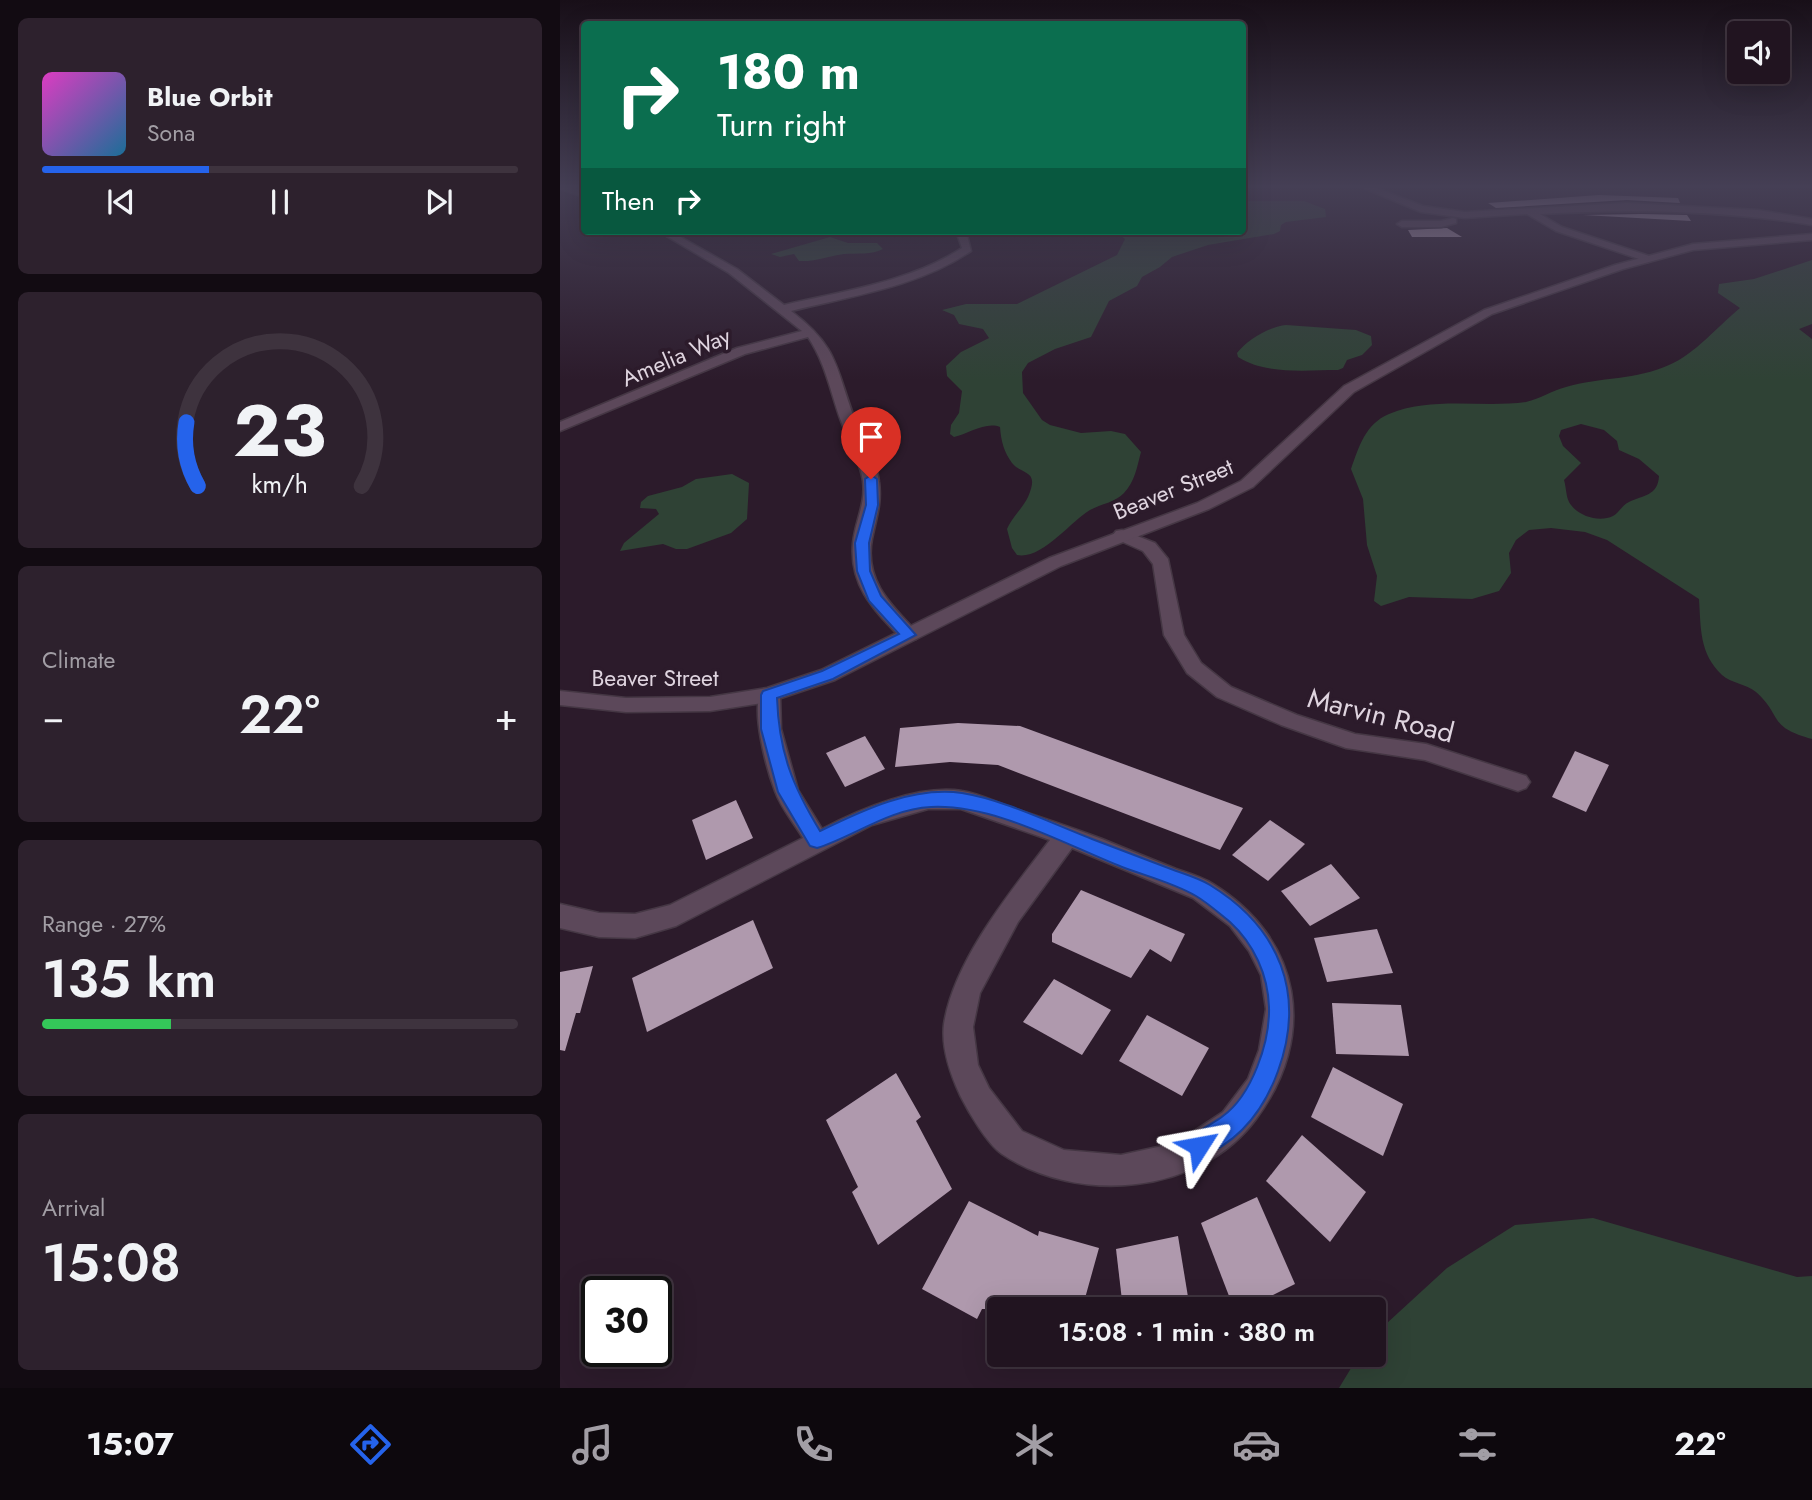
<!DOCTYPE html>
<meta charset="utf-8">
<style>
body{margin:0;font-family:Jost,sans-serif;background:#2d212d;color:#f1f3f6;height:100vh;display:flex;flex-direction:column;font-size:26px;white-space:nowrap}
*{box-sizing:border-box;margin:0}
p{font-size:23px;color:#a29ea5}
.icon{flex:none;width:38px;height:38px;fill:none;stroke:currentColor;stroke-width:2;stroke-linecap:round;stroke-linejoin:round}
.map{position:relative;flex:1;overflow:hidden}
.panel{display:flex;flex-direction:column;gap:18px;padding:18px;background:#120b12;width:560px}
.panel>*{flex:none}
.banner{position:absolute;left:21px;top:21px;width:665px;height:214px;border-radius:7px;box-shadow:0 7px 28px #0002,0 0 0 2px #3e333e;background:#0b6e4f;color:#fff;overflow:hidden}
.controls{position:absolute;left:1167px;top:21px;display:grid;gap:14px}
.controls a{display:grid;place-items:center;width:63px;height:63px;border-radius:7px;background:#211420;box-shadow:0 7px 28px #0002,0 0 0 2px #3e333e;font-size:35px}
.speed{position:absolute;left:21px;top:1276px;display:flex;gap:14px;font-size:35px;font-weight:700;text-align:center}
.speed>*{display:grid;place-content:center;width:91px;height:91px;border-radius:50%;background:#211420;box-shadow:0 7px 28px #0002,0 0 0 2px #3e333e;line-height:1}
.speed .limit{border:4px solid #111;border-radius:10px;background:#fff;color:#111}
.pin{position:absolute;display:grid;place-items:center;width:60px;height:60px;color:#fff;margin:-72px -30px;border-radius:50% 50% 50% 0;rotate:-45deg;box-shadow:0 0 7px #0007}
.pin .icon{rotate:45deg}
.me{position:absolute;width:77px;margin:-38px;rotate:56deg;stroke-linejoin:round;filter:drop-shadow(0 0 5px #0008)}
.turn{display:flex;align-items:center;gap:24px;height:147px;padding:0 21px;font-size:32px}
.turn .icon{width:91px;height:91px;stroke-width:2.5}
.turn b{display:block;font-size:49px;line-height:60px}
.then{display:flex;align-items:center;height:66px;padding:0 21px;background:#0003;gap:14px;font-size:26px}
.big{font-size:52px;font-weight:600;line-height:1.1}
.panel .widget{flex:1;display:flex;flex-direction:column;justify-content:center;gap:10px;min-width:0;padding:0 24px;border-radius:10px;background:#2d212d}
.panel .dial{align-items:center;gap:0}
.dial svg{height:182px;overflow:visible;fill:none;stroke:#3e333e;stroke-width:7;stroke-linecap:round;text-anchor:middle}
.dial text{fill:#f1f3f6;stroke:none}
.song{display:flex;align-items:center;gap:21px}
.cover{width:84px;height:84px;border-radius:10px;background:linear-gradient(135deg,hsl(310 70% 55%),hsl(200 70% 35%))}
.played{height:7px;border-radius:4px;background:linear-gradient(90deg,#2563eb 35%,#3e333e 35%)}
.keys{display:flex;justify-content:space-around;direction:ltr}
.heat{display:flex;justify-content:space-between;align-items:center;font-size:38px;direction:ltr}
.charge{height:10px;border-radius:5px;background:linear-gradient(90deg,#34c759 27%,#3e333e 0)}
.trip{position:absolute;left:427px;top:1297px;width:399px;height:70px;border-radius:7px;background:#211420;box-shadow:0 7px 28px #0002,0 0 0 2px #3e333e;font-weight:600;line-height:70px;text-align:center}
.tab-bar{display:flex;height:112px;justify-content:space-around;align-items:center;background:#0d080d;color:#a29ea5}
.tab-bar .icon{width:49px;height:49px}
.tab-bar .selected{color:#2563eb}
.tab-bar b{font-size:32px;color:#f1f3f6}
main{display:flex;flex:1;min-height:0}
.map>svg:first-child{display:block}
.green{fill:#2f4235;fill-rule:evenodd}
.building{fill:#af99ad}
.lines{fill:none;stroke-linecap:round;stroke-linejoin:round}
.minor-casing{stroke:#453744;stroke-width:3}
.tertiary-casing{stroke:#453744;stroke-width:3}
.minor{fill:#5c485a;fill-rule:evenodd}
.tertiary{fill:#5c485a;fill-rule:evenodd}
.route{fill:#2563eb;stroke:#184099;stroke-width:2}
.labels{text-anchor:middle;stroke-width:7;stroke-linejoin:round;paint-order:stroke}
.far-street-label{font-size:23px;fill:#dfd4df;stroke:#2c1b2b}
.street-label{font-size:28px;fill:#dfd4df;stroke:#2c1b2b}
</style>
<main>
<section class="panel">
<div class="widget">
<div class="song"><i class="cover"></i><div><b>Blue Orbit</b><p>Sona</p></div></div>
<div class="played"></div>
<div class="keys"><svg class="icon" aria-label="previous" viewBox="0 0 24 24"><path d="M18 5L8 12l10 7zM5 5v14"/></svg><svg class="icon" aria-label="pause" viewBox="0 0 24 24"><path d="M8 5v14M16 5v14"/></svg><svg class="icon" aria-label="next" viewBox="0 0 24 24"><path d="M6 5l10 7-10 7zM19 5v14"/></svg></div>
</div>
<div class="widget dial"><svg viewBox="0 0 100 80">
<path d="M14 69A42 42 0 1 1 86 69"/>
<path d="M14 69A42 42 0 0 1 9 41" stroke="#2563eb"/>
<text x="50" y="56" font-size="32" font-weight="700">23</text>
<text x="50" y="72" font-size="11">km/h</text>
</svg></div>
<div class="widget"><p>Climate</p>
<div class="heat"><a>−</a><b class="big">22°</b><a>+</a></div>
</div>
<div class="widget"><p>Range · 27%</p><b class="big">135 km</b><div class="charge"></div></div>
<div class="widget"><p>Arrival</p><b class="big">15:08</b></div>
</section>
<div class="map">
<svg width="1252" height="1388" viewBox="0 0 1252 1388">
<rect width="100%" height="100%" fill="#2c1b2b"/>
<g class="green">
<path d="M683 201H744L765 209 766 217 726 222 721 225 720 231 714 234 648 245 612 257 600 267 582 277 577 286 549 301 531 337 495 349 468 363 462 372 463 393 482 420 490 425 521 433 551 431 565 434 581 452C577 467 575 481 564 493 556 502 541 504 530 510 511 521 482 560 457 555L452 548 447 529C452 517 463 508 468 497 480 469 463 476 452 463 444 452 441 441 440 427 426 421 408 434 394 437L390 434 391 425 399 413 402 391 387 376 386 366 401 352 429 338 423 329 399 324 394 315 382 310 406 304H457L557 255 565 239 555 231H682Z"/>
<path d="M270 237 288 243H317L323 249C311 255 298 253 284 254 268 256 256 262 239 261L234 254 220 257 211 254Z"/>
<path d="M1252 260V324L1239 329 1252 339V739C1207 727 1223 716 1196 692 1186 684 1171 683 1162 675 1139 653 1141 628 1139 599L1047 540 1025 532 991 528 969 530 956 540 949 553 951 573 939 591 912 599 849 597 821 606 814 601 817 576 807 545 803 499 791 469C799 447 805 424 829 414 871 396 922 408 966 402 980 399 993 390 1006 387 1040 377 1077 380 1109 365 1135 354 1158 326 1180 308L1158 293 1159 284 1194 279ZM1021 424 1044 430 1057 441 1059 450 1079 459 1099 476C1098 496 1083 495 1069 502 1062 505 1059 513 1053 516 1039 523 1017 516 1009 502 1006 496 1006 486 1004 480L1021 463 1003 446 999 436 1001 430Z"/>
<path d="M726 325 796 330 811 336 812 345 802 355 787 360 783 368 778 370C746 370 706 375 678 357L677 353C688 339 709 327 726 325Z"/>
<path d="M172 474 189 483 187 519 171 533 127 549H116L103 544 60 551 64 543 99 514 96 509 80 508 81 502 88 496 122 487 136 479Z"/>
<path d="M1033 1218 1237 1277 1252 1276V1388H779L799 1355 814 1354V1335L887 1268 955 1225Z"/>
</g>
<g class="building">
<path d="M1039 195 1118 198 1120 203 1067 200 936 208 928 203Z"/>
<path d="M1082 214 1127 215 1131 221 1023 215Z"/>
<path d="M887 228 902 237H852L848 230Z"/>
<path d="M398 723 460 726 683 808 660 850 438 765 390 762 335 767 340 728Z"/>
<path d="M305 736 325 769 285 787 266 753Z"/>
<path d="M1015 751 1049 765 1026 812 992 797Z"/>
<path d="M176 800 193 838 146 860 132 820Z"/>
<path d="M710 820 745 844 708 881 672 855Z"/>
<path d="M771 864 800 898 750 926 721 891Z"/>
<path d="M521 890 625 934 611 962 590 949 571 978 492 942V934Z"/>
<path d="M193 920 213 968 87 1032 72 978Z"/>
<path d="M817 929 833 973 767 982 754 938Z"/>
<path d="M33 966 20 1013H16L5 1051 0 1050V972Z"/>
<path d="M494 979 551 1010 522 1055 463 1022Z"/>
<path d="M772 1003 841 1005 849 1056 776 1054Z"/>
<path d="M587 1015 649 1048 622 1096 559 1061Z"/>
<path d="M773 1067 843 1104 823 1156 751 1117Z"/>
<path d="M336 1073 361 1117 356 1121 392 1189 318 1245 292 1192 298 1187 266 1120Z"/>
<path d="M742 1135 806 1192 770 1242 706 1181Z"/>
<path d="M697 1197 735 1284 685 1309H674L641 1223Z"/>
<path d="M409 1201 478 1236 479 1231 539 1248 522 1309H422L417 1319 362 1289Z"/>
<path d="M618 1236 630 1309H563L556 1249Z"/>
</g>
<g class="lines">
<defs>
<g id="minor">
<path d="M0 186 24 191V197L0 189Z"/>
<path d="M799 186H811L863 206 905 212 1067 203 1198 210 1252 219V225C1161 210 1071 209 980 214L1002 227 1092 257 1093 259 1088 262 996 231 967 214 905 218 861 212Z"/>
<path d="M893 218 896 219V223L881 227H842L837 224 842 221H881Z"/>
<path d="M98 231H110L177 269 224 305C283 291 350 282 402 248L396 231H406L411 251C358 287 291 296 231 311 281 349 275 369 296 422 303 441 317 462 319 482 322 503 316 519 312 539 304 580 331 605 356 631L359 635 356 639H342C315 611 289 587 293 543 295 521 306 504 303 481 300 461 288 440 281 421 270 391 266 364 248 337L185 354 0 431V422L177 348 242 331 169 273Z"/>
<path d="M562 530 595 543 608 559 624 635 641 663 671 687 737 715 795 734 866 744 966 776 970 782 966 788 958 791 865 760 786 748 721 725 657 697 627 673 604 635 593 564 583 551 556 539 553 535 556 531Z"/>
<path d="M209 688 216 690 220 695 221 729 238 790 262 829C300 809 359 784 402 791 417 793 433 801 447 806 479 817 510 827 542 839 566 849 591 859 616 869 628 873 642 877 653 884 742 939 758 1036 696 1119 640 1195 518 1205 442 1154 427 1144 408 1111 400 1095 390 1073 381 1048 384 1024 394 960 451 891 490 840L401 809H368L312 825 116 926 75 938 39 937 0 928V904L39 913 75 914 110 905 243 838C234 823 221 808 215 791 207 770 190 709 202 690ZM512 848 633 898 670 926 689 951 701 975 706 1009 699 1050 688 1079 663 1112 616 1143 561 1155 504 1150 462 1131 429 1088 418 1065 413 1027 420 993 458 922Z"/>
</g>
<path id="tertiary" d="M1252 234V240L1133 250 1063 269 932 314 794 392 693 487 649 509 501 566 275 680 209 702 150 711 66 712 0 705V691L66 698 150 697 207 688 261 670 489 558 637 503 681 481 784 386 924 310 1055 265 1133 244Z"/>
</defs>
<use href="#minor" class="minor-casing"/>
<use href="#tertiary" class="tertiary-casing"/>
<use href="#minor" class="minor"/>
<use href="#tertiary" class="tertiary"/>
</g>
<linearGradient id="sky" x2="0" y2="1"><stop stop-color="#180f18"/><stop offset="0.49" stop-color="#453f55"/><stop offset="1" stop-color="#453f55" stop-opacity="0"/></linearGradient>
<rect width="1252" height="380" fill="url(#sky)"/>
<path class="route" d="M311 475 317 479 318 505 309 543 310 571 321 596 356 635 273 679 217 698C219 752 232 785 260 831 303 810 353 786 402 793 442 799 493 824 532 839 558 849 585 859 611 869 624 874 639 878 650 885 720 928 746 994 718 1071 704 1110 679 1142 639 1158L631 1155 627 1146C633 1131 650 1126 663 1116 692 1095 710 1042 709 1007 708 975 694 944 670 922 660 914 648 903 636 896 614 883 586 876 562 867 504 844 434 804 371 807 329 809 295 836 257 848L250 846 218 792 201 729V695L203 691 262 671 339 634 309 601 297 571 295 543 306 505 305 479Z"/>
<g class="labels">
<g class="far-street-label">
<text transform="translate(116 357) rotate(-23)" y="8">Amelia Way</text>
<text transform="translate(613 489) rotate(-22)" y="8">Beaver Street</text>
<text x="95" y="686">Beaver Street</text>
</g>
<g class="street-label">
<text transform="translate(821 715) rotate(14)" y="10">Marvin Road</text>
</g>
</g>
</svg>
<div class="controls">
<a><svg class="icon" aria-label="sound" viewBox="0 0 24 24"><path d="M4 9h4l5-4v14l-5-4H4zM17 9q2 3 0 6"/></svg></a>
</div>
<div class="speed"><div class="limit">30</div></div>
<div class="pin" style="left:311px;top:479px;background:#d93025"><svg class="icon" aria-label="arrive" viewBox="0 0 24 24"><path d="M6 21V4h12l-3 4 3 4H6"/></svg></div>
<svg class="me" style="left:639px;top:1146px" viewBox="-20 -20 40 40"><path d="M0-17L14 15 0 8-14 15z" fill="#2563eb" stroke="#fff" stroke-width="4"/></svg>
<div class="trip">15:08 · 1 min · 380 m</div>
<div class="banner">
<div class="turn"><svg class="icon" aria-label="right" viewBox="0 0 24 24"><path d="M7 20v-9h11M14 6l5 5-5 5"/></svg><div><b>180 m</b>Turn right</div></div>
<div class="then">Then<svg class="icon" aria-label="right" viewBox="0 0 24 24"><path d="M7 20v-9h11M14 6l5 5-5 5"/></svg></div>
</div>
</div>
</main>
<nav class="tab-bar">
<b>15:07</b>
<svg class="icon selected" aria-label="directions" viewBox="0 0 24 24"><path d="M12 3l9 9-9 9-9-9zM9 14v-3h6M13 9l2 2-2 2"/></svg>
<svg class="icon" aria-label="music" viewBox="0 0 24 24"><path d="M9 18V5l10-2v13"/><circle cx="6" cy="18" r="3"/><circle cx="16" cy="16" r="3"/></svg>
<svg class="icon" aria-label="phone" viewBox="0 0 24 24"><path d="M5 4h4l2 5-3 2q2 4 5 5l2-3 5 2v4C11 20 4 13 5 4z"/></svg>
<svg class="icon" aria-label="climate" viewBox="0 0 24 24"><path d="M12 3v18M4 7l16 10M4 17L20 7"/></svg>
<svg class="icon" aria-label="car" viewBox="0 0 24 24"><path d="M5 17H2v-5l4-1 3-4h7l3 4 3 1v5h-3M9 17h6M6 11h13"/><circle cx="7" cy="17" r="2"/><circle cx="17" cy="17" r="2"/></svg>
<svg class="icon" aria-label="filters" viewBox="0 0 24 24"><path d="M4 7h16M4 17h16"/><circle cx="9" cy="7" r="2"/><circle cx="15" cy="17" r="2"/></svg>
<b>22°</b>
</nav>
